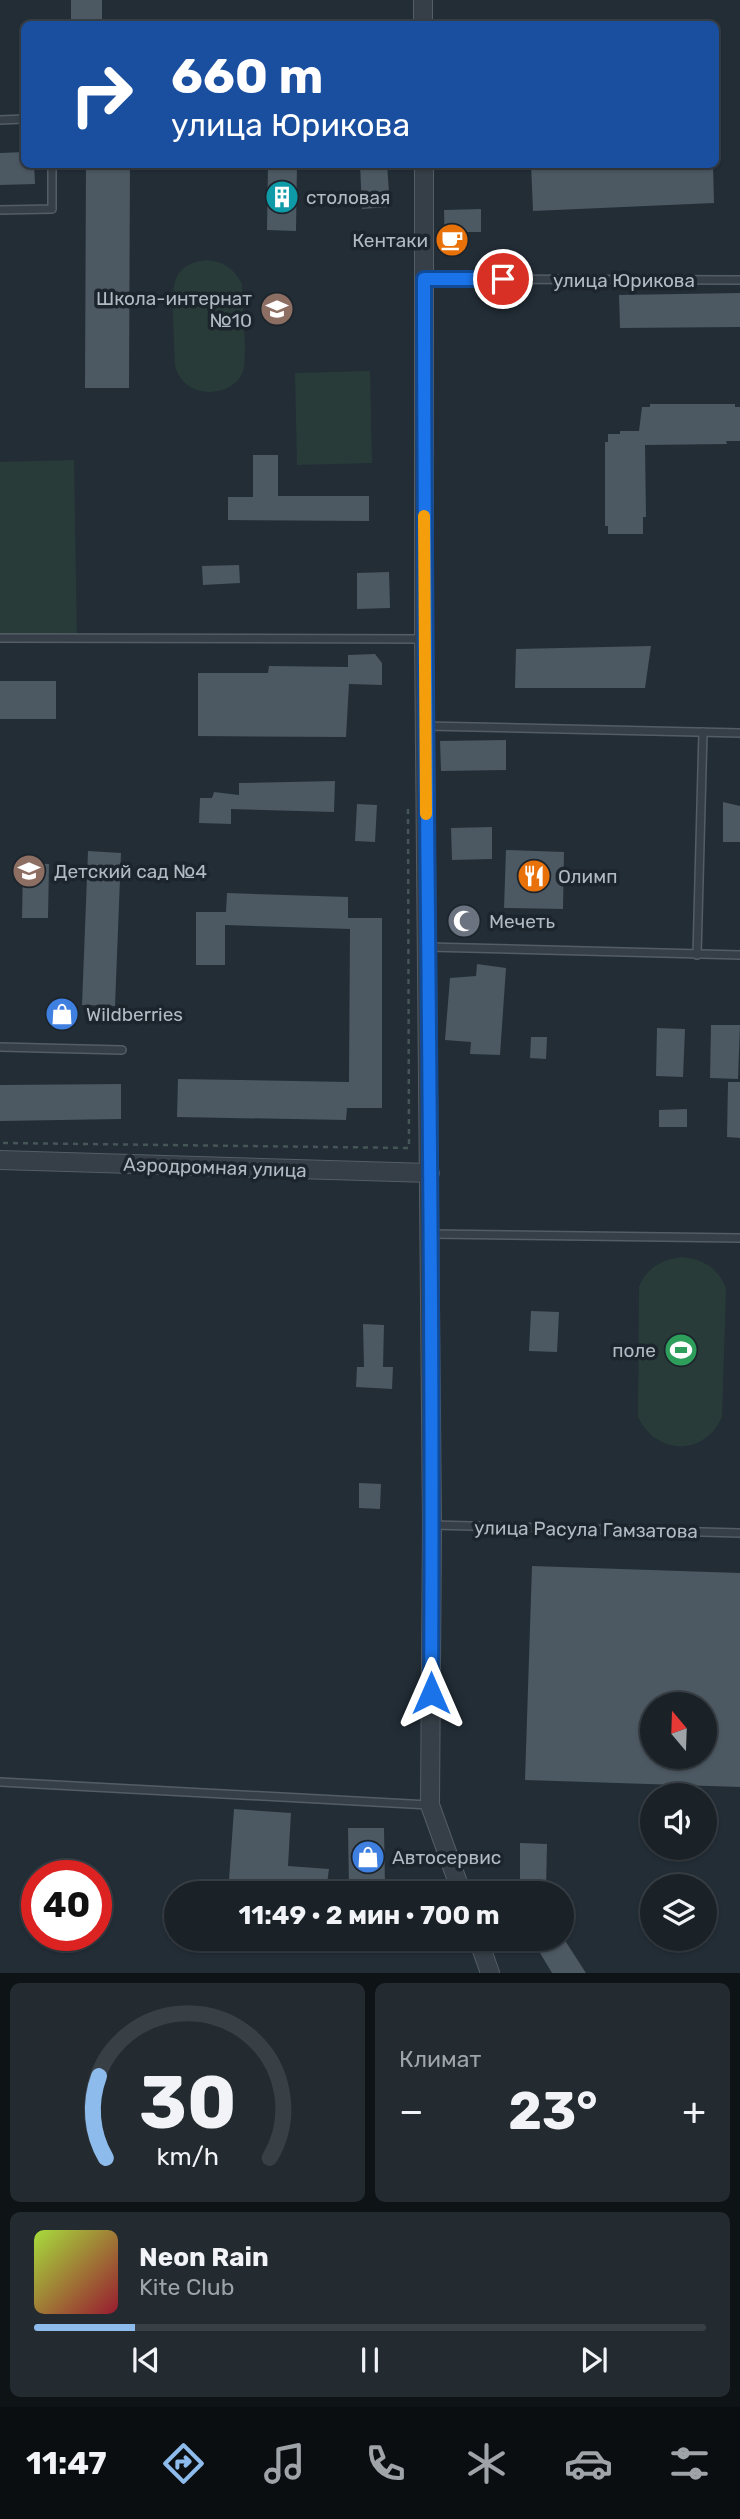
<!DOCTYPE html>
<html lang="ru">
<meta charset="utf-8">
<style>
body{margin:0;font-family:Rubik,sans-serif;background:#232a30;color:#f1f3f6;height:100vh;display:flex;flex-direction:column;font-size:26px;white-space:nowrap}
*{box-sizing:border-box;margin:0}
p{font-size:23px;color:#9fa4a8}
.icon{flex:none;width:38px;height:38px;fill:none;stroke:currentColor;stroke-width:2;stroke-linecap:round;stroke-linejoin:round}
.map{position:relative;height:1973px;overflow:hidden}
.side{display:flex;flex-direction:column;gap:10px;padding:10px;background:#0e1316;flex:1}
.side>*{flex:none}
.hud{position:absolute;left:21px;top:21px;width:698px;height:147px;border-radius:10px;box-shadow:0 2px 5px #0004,0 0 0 2px #383f45;background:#1a4fa0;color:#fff;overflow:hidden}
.needle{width:46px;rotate:341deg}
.buttons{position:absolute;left:640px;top:1692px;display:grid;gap:14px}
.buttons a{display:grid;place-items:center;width:77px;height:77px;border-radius:50%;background:#1a2228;box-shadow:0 2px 5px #0004,0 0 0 2px #383f45;font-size:35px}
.speed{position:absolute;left:21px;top:1860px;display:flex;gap:14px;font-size:35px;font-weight:700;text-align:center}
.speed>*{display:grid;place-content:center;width:91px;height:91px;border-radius:50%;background:#1a2228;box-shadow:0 2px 5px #0004,0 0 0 2px #383f45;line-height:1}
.speed .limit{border:10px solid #d22;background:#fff;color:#111}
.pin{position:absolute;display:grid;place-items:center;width:60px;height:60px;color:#fff;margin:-30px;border:4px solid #fff;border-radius:50%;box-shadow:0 2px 7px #0007}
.me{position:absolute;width:77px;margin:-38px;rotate:0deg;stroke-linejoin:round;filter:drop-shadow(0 0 5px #0008)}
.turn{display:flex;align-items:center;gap:24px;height:147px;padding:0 35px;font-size:32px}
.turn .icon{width:91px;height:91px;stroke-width:2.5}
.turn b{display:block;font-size:49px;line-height:60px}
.big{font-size:52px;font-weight:700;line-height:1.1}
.side .widget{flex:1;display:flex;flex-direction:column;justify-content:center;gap:10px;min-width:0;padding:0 24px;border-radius:10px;background:#232a30}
.side .dial{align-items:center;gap:0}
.dial svg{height:182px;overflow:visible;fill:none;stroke:#383f45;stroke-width:7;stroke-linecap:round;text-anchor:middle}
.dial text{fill:#f1f3f6;stroke:none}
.song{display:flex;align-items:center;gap:21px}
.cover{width:84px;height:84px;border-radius:10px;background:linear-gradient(135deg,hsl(80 70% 55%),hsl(350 70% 35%))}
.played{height:7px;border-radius:4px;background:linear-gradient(90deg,#8dbbec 15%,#383f45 15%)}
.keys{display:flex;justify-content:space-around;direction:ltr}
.heat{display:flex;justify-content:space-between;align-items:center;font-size:38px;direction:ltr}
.side .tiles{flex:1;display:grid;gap:10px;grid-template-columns:1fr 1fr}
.widget:last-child{grid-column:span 2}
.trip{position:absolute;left:164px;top:1881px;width:410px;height:70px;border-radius:35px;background:#1a2228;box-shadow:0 2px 5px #0004,0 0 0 2px #383f45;font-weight:700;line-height:70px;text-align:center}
.tab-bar{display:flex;height:112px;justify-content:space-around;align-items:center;background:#0a0e10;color:#9fa4a8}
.tab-bar .icon{width:49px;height:49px}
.tab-bar .active{color:#8dbbec}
.tab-bar b{font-size:32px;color:#f1f3f6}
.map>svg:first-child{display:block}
.green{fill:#283b39}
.building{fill:#4c5862;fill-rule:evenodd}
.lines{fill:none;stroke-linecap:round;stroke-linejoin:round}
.service-casing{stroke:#545d65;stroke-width:10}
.tertiary-casing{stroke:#545d65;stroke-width:20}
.path{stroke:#455656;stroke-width:2.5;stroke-dasharray:5 5;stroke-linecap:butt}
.service{stroke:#363f47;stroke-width:7}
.tertiary{stroke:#363f47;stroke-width:18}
.route-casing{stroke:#114b97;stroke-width:18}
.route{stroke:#1a73e8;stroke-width:12}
.slow{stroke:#f59e0b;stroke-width:12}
.labels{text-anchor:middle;stroke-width:7;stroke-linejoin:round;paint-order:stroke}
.poi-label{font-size:19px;fill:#b1bac3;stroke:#1c242c;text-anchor:start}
.street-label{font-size:19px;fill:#b1bac3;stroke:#1c242c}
</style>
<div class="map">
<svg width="740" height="1973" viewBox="0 0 740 1973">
<rect width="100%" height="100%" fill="#232d36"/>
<g class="green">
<path d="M206 260C223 261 234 268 242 284 242 310 247 342 244 367 241 386 218 395 201 391 187 388 179 379 175 366 174 351 174 335 173 320 173 291 168 265 206 260Z"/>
<path d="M370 371 372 463 297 465 295 373Z"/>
<path d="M74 460 77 642 0 643V462Z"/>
<path d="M682 1257C703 1259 718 1268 726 1288L722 1417C704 1457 656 1455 638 1417L639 1287C646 1268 663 1259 682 1257Z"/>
</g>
<g class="building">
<rect x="71" y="0" width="31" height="24"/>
<path d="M24 152V164H34L35 184 0 185V153Z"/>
<path d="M86 164H130L129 388H85Z"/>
<path d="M268 164H297L296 231 267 230Z"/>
<path d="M360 164H387L390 207 362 209Z"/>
<path d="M531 164H713L714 203 533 211Z"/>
<path d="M481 209V232H466V251L445 252 444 210Z"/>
<path d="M740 293V327L620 328 619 295Z"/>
<path d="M650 404H735V407H740V441H726L727 444 645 445 646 517H643V534H608V526H605V442H608V434H620V431H639L642 407H650Z"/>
<path d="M253 455H278V496H369V521L228 520V497H253Z"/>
<path d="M239 565 240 583 203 585 202 566Z"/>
<path d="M389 572 390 608 357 609V573Z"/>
<path d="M651 646 645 688H515L516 649Z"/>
<path d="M375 654 382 663V685L349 684 346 737 198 736V673H268L269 666 348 667V655Z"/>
<rect x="0" y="681" width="56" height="38"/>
<path d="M506 740V770L441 771 440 741Z"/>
<path d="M335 781 334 812 231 809V824L199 823 200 798H212L214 792 239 795V783Z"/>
<path d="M723 802 740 806V842H723Z"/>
<path d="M357 804 377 805 375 842 355 841Z"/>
<path d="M492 827V859L452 860 451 828Z"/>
<path d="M506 850 564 852 563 909 504 908Z"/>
<path d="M88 851 121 853 115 1006 82 1005Z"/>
<path d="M23 863 49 864 48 918H22Z"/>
<path d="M227 893 348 897V918H382V1108H347L346 1120 177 1117 178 1079 349 1082 350 929 225 925V965H196V912H226Z"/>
<path d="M478 911 479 929 450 930V912Z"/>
<path d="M477 964 506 968 500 1055 470 1054 471 1042 445 1040 450 978 476 976Z"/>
<path d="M54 1004 71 1005 70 1024 53 1023Z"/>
<path d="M711 1025H740L738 1079 710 1078Z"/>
<path d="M657 1028 685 1029 683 1077 656 1076Z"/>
<path d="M531 1037H547L546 1059 530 1058Z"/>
<path d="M728 1082H740V1138L727 1137Z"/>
<path d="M121 1084V1119L0 1121V1085Z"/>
<path d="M687 1109V1127H659V1110Z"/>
<path d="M531 1311 559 1312 557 1352 529 1351Z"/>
<path d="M363 1324 384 1325 383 1367H393L392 1389 356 1387 357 1367H364Z"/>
<path d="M359 1483 381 1484 380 1509 359 1508Z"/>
<path d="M532 1566 740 1573V1787L525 1780ZM653 1704H705V1757H653Z"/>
<path d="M234 1809 291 1813 288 1866 329 1869 326 1891 286 1888V1894H228Z"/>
<path d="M348 1828H384L385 1887H349Z"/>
<path d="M520 1843 547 1844 546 1889 520 1887Z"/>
<path d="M550 1939H564L586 1973H552L537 1948Z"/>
</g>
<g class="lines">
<defs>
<g id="service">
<path d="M0 120 24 119"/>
<path d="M0 210 52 209V164"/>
<path d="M425 279 740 280"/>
<path d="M0 638 423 639"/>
<path d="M426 726 740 733"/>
<path d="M428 947 740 955"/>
<path d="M697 955 703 732"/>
<path d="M0 1047 122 1050"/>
<path d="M431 1234 740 1238"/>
<path d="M433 1525 740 1533"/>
<path d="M0 1782 429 1805"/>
</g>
<g id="tertiary">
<path d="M423 0V24"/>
<path d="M424 164V639L432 1525 430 1805 462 1894"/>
<path d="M0 1160 430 1173"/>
<path d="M478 1939 490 1973"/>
</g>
</defs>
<use href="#service" class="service-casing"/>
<use href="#tertiary" class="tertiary-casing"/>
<path class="path" d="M3 1143 409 1148 408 805"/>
<use href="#service" class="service"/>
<use href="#tertiary" class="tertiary"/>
</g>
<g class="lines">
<defs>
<path id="route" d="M431 1693C434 1222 424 751 424 279H503"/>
</defs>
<use href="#route" class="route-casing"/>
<use href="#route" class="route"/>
<path class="slow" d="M424 516 426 814"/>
</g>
<defs>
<symbol id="building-disc" viewBox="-11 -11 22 22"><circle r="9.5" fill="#0f9aa8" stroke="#1c242c"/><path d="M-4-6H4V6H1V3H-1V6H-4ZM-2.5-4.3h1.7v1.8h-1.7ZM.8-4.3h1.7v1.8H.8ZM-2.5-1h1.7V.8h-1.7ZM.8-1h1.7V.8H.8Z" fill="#fff"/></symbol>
<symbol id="cafe-disc" viewBox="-11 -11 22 22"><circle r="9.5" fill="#e8710a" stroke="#1c242c"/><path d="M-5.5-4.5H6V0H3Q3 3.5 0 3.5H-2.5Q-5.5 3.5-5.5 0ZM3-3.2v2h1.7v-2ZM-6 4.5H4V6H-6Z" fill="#fff"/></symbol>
<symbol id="school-disc" viewBox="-11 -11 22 22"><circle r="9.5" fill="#8d6e63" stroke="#1c242c"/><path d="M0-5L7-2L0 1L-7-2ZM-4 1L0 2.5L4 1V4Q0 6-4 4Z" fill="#fff"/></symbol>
<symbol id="restaurant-disc" viewBox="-11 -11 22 22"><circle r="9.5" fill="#e8710a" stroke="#1c242c"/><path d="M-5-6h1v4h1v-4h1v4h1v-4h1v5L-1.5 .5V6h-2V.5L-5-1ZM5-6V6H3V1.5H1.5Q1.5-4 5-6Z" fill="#fff"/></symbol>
<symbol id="mosque-disc" viewBox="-11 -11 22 22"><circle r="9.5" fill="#6b7280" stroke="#1c242c"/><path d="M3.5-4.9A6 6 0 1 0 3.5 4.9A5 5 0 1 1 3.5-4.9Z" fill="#fff"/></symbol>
<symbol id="shop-disc" viewBox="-11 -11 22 22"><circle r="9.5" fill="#3f7fe0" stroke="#1c242c"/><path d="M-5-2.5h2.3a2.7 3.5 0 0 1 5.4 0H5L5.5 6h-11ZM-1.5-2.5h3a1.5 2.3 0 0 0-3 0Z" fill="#fff"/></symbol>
<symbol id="stadium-disc" viewBox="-11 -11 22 22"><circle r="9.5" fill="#2e9e5b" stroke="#1c242c"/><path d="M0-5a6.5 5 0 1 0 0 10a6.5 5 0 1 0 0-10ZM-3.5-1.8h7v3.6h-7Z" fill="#fff"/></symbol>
</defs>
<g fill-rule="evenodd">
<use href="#building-disc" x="263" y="178" width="38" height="38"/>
<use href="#cafe-disc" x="433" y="221" width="38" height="38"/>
<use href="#school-disc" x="258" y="290" width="38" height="38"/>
<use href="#school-disc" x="10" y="852" width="38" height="38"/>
<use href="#restaurant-disc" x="515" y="857" width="38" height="38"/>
<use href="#mosque-disc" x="445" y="902" width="38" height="38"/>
<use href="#shop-disc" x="43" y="995" width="38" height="38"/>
<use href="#stadium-disc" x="662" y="1331" width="38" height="38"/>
<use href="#shop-disc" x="349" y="1838" width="38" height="38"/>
</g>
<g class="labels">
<g class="poi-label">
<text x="306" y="204">столовая</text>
<text x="428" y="247" text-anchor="end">Кентаки</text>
<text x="252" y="305" text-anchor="end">Школа-интернат<tspan x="252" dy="22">№10</tspan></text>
<text x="54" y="878">Детский сад №4</text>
<text x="558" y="883">Олимп</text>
<text x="489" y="928">Мечеть</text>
<text x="86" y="1021">Wildberries</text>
<text x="656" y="1357" text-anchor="end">поле</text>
<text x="392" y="1864">Автосервис</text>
</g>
<g class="street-label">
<text x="624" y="287">улица Юрикова</text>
<text transform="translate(215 1167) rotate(2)" y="7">Аэродромная улица</text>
<text transform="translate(586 1529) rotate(1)" y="7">улица Расула Гамзатова</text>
</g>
</g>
</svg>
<div class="buttons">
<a><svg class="needle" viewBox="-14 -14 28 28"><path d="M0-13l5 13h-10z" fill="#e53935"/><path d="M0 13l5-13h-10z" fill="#9fa4a8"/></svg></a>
<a><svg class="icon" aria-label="sound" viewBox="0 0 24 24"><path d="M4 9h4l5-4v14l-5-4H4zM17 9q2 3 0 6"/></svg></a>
<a><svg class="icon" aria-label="layers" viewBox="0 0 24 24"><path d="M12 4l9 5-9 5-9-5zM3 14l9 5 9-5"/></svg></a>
</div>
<div class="speed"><div class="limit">40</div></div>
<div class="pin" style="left:503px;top:279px;background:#d93025"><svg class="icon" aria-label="arrive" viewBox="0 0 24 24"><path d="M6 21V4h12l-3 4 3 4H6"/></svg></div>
<svg class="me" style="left:431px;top:1693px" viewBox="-20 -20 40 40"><path d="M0-17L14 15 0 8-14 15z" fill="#1a73e8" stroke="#fff" stroke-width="4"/></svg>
<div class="trip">11:49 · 2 мин · 700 m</div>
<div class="hud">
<div class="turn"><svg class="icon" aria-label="right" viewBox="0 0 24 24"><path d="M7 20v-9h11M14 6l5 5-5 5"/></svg><div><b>660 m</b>улица Юрикова</div></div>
</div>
</div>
<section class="side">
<div class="tiles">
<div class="widget dial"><svg viewBox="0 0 100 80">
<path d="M14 69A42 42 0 1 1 86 69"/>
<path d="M14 69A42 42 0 0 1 11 33" stroke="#8dbbec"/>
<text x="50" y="56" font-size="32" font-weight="700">30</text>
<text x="50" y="72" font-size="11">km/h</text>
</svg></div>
<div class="widget"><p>Климат</p>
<div class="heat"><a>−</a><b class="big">23°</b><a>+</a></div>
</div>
<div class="widget">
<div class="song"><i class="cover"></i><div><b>Neon Rain</b><p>Kite Club</p></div></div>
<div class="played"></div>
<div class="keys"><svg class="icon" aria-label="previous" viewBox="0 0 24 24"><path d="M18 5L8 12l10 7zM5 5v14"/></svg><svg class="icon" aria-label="pause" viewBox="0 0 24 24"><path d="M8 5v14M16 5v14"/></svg><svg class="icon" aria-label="next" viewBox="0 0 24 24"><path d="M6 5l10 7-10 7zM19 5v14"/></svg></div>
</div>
</div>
</section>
<nav class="tab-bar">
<b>11:47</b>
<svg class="icon active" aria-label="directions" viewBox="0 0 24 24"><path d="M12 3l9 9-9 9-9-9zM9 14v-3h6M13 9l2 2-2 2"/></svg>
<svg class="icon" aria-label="music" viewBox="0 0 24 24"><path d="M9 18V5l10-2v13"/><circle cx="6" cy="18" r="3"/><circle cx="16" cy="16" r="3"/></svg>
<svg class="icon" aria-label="phone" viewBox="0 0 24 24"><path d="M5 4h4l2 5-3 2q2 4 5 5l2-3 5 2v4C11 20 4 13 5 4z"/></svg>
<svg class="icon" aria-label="climate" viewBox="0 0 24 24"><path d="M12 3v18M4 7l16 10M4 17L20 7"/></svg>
<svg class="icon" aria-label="car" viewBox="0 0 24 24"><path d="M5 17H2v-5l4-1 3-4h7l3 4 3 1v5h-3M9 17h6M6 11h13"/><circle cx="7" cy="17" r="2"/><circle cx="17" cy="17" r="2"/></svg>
<svg class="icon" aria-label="filters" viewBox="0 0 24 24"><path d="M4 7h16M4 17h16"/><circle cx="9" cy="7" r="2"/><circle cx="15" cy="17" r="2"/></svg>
</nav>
